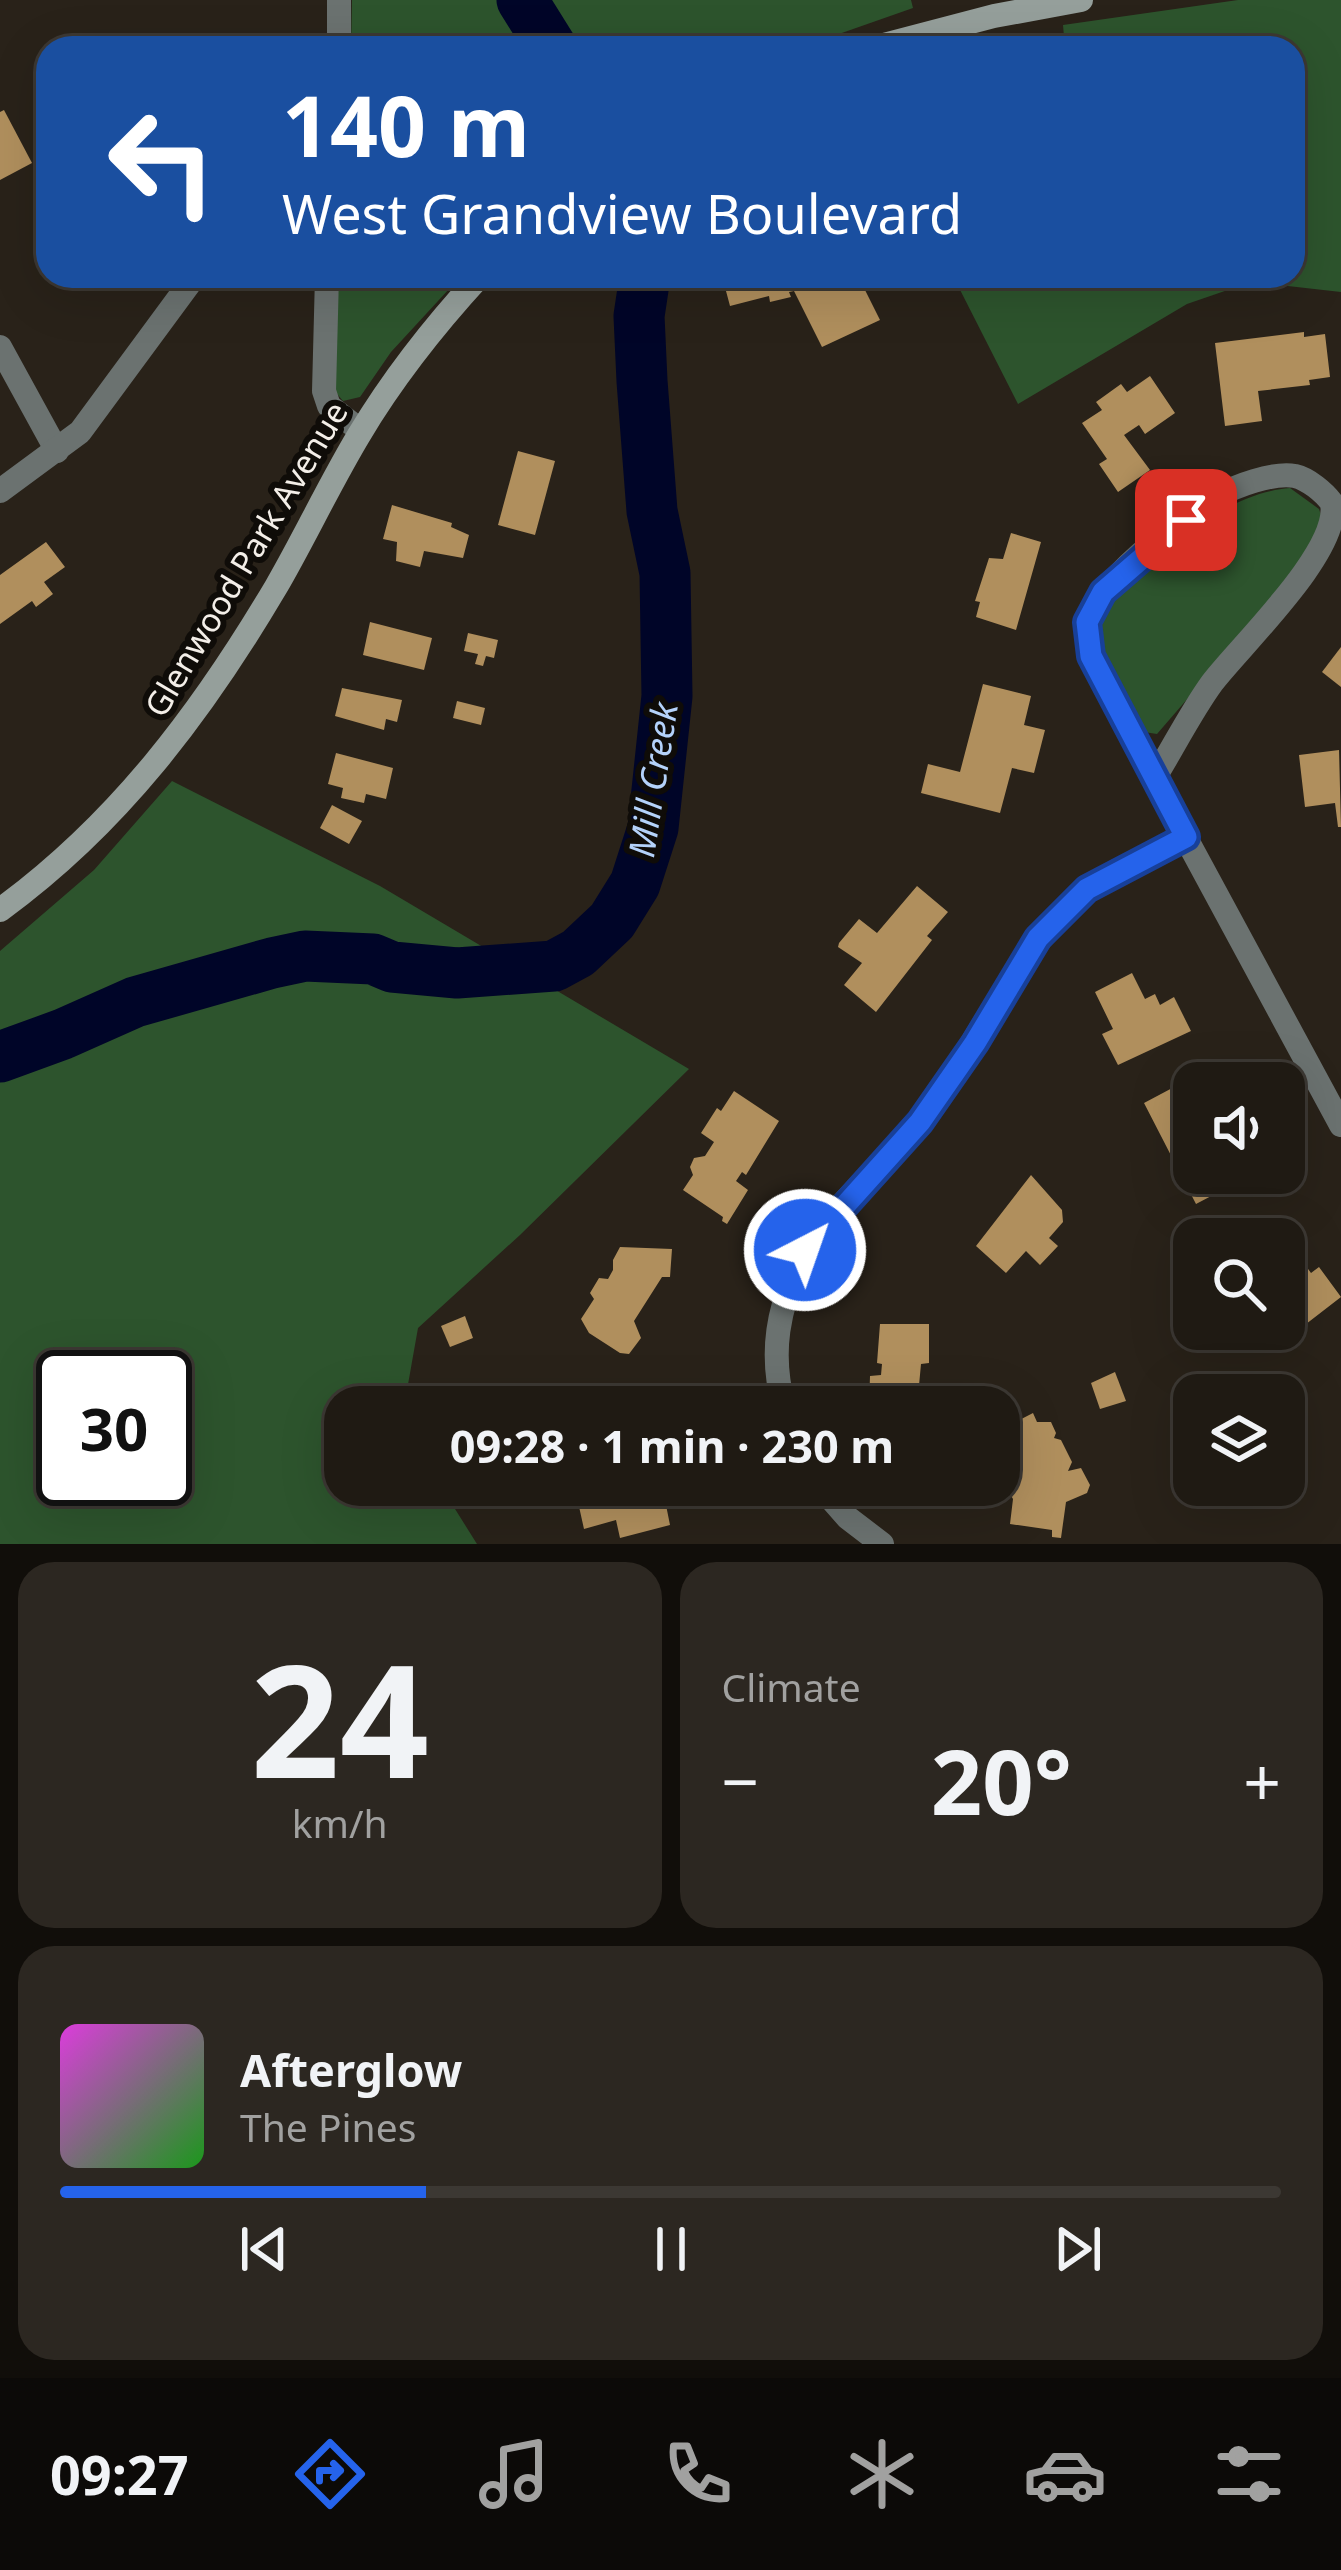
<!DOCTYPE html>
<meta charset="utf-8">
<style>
body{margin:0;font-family:"Noto Sans",sans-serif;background:#2c2721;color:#f1f3f6;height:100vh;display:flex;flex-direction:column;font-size:45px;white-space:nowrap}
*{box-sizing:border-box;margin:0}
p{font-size:39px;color:#a1a1a0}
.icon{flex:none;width:66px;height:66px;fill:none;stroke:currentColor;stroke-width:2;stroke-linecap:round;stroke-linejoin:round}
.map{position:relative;height:1544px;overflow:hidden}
.side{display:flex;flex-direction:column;gap:18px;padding:18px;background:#110e0a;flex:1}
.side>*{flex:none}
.hud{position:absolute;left:36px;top:36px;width:1269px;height:252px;border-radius:36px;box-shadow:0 12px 48px #0002,0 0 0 3px #3c3833;background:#1a4fa0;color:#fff;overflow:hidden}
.controls{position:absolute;left:1173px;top:1062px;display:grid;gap:24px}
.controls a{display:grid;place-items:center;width:132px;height:132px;border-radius:24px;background:#1f1a13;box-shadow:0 12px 48px #0002,0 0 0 3px #3c3833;font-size:60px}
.speed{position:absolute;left:36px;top:1350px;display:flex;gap:24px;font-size:60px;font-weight:700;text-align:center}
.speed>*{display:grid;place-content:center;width:156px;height:156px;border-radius:50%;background:#1f1a13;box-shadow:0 12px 48px #0002,0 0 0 3px #3c3833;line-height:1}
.speed .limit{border:6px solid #111;border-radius:18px;background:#fff;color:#111}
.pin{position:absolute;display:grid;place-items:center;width:102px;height:102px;color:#fff;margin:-51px;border-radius:24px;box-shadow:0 6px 18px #0006}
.me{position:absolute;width:132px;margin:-66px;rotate:41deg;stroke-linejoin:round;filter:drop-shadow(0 0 9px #0008)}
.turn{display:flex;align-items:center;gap:42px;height:252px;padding:0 48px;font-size:54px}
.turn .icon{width:156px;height:156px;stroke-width:2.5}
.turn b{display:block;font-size:84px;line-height:102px}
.big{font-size:90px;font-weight:700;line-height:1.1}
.side .card{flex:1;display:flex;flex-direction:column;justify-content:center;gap:18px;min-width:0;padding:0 42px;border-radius:36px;background:#2c2721}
.side .dial{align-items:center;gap:0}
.dial b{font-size:156px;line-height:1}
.song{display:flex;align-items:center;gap:36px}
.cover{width:144px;height:144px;border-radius:18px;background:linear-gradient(135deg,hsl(300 70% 55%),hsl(120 70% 35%))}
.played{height:12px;border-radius:6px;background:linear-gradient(90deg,#2563eb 30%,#3c3833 30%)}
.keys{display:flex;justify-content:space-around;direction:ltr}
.heat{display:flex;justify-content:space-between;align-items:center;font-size:66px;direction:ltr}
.side .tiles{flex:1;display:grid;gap:18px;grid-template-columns:1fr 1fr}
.card:last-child{grid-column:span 2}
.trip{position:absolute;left:324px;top:1386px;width:696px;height:120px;border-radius:36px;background:#1f1a13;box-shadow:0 12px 48px #0002,0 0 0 3px #3c3833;font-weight:700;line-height:120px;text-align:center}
.tab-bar{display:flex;height:192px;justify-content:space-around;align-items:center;background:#0c0a08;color:#a1a1a0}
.tab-bar .icon{width:84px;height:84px}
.tab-bar .active{color:#2563eb}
.tab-bar b{font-size:54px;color:#f1f3f6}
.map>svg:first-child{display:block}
.forest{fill:#2d542d;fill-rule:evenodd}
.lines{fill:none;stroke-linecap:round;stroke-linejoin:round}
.river{stroke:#000528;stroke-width:51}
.building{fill:#b08f5d}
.street{stroke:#6b7270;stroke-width:24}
.secondary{stroke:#959f9b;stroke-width:24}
.route-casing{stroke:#184099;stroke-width:30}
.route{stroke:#2563eb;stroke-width:21}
.labels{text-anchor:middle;stroke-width:12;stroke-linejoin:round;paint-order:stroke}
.street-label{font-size:33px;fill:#f3eee8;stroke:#0f0c08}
.water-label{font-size:36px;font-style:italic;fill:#b4d2fa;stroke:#0f0c08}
</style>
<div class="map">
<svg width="1341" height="1544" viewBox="0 0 1341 1544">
<rect width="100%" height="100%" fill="#292219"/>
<g class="forest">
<path d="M352 0H911L913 8 799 48H351Z"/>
<path d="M1238 0H1341V292L1251 282 1187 304 1018 404 953 276H1293V48H1065L1063 25Z"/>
<path d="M339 276H461L391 352 360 397 343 401 333 389Z"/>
<path d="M1290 488 1319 509 1328 536 1157 734 1144 732C1121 693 1082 648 1109 604 1163 558 1217 494 1290 488Z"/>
<path d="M172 781 380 886 689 1069 520 1235 418 1328 404 1407H345V1485H440L477 1544H0V951L94 870ZM165 1377V1479H63V1377Z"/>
</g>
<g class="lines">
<g class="river">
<path d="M522 0 552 48"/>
<path d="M0 1057 63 1034 135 1002 272 963 305 956 373 959 392 967 457 973 554 966 578 953 612 921 635 884 653 828 667 696 665 573 652 511 642 381 639 316 645 276"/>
</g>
</g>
<g class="building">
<path d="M4 110 32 163 0 180V112Z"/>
<path d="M722 276H858L880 320 822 347 794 291 789 292 791 297 770 302 769 296 730 306Z"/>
<path d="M1304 332V337L1325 334 1330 377 1309 380 1310 385 1258 391 1262 421 1225 426 1215 343Z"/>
<path d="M1150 376 1175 413 1145 434 1139 425 1124 435 1150 470 1118 492 1099 464 1107 459 1082 423 1102 410 1096 402 1121 384 1127 392Z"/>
<path d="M518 451 555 461 535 535 498 525Z"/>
<path d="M392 505 452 523 451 527 469 535 463 558 424 551 420 567 396 561 397 542 383 539Z"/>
<path d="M1011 533 1041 542 1016 630 976 617 980 602 975 601 989 558 1003 559Z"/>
<path d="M46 542 65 567 44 582 53 594 36 607 32 601 0 624V575Z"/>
<path d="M370 622 432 638 424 670 363 655Z"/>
<path d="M468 633 498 640 494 658 486 656 483 666 475 664 478 654 464 651Z"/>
<path d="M1341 647V687L1322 672Z"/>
<path d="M983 684 1031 696 1024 725 1045 730 1034 773 1012 768 1000 813 921 793 928 764 960 772Z"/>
<path d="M342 688 402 700 397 722 386 719 384 730 335 716Z"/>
<path d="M457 701 485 708 481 725 453 718Z"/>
<path d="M1339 750 1341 827H1338L1335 803 1305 807 1299 755Z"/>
<path d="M336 753 393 768 386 799 366 794 364 803 341 798 343 788 328 784Z"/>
<path d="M332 805 362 821 349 844 320 828Z"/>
<path d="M917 886 948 912 927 936 932 940 876 1012 844 985 862 963 838 947 839 943 859 919 877 933Z"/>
<path d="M1132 973 1145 999 1155 994 1160 1005 1174 997 1191 1031 1118 1065 1102 1034 1113 1029 1095 992Z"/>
<path d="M1193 1077 1194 1173H1255L1196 1204 1144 1103Z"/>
<path d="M734 1091 779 1121 746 1175 742 1172 736 1181 748 1190 727 1224 722 1221 723 1217 683 1190 693 1175 690 1167 694 1158 705 1156 714 1142 701 1133 717 1108 721 1111Z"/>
<path d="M1031 1175 1062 1210 1063 1222 1049 1238 1058 1246 1040 1265 1026 1251 1006 1273 976 1246Z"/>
<path d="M1284 1236 1311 1273 1319 1267 1341 1297 1297 1331 1284 1313Z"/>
<path d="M620 1247 672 1249 670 1277H662L634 1321 641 1338 629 1354 620 1353 589 1333 581 1319 594 1299 590 1293 599 1278 608 1279 613 1270V1260Z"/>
<path d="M465 1316 473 1338 450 1347 441 1326Z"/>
<path d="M880 1324H929V1363L921 1364 917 1407H869L870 1376 881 1375 882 1364 877 1363Z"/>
<path d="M1115 1372 1126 1401 1100 1409 1091 1383Z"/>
<path d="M1033 1413 1037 1422H1051L1056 1433 1054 1438 1061 1440 1072 1462 1068 1471 1081 1468 1090 1485 1087 1493 1066 1502 1061 1538 1052 1537V1530L1010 1524 1013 1499 999 1475V1423L1005 1419 1008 1426Z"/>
<path d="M662 1485 670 1525 620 1538 616 1520 584 1529 578 1502 587 1500 584 1486Z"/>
</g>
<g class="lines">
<g class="street">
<path d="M339 48V0"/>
<path d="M327 276 324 391 329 406 361 431"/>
<path d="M0 347 57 451"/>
<path d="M0 491 80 432 195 276"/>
<path d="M1155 777C1174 746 1191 712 1212 683 1240 646 1341 551 1332 503 1324 492 1308 479 1295 476 1273 472 1235 486 1216 497 1183 516 1092 586 1087 624 1083 655 1108 690 1121 718L1341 1125"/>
<path d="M784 1407C769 1353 778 1307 802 1257 824 1213 891 1160 922 1118 978 1045 1013 956 1082 895 1109 870 1153 854 1186 837"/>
<path d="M819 1485 848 1518 882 1544"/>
</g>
<g class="secondary">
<path d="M872 48 994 16 1081 0"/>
<path d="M0 910C118 824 202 712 276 587 305 537 329 485 359 435 393 378 435 325 480 276"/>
</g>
</g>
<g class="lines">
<defs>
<path id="route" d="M805 1250 920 1122 975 1043 1038 938 1087 889 1186 837 1091 656 1087 622 1103 592 1186 520"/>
</defs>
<use href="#route" class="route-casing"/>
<use href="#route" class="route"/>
</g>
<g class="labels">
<g class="street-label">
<text transform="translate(246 559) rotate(-59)" y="12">Glenwood Park Avenue</text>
</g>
<g class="water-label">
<text transform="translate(653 780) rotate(-81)" y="13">Mill Creek</text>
</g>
</g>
</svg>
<div class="controls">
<a><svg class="icon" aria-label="sound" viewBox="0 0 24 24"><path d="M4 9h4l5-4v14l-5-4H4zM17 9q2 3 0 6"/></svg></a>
<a><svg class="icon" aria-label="search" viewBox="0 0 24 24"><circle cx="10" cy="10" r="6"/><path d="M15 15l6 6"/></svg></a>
<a><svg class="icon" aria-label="layers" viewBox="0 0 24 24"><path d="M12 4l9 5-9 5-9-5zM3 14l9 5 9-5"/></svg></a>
</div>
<div class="speed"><div class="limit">30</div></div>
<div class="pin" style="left:1186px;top:520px;background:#d93025"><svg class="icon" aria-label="arrive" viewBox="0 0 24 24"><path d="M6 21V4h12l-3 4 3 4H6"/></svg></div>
<svg class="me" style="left:805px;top:1250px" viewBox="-20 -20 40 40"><circle r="17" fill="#2563eb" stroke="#fff" stroke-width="3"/><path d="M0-11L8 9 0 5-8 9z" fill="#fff"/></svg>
<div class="trip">09:28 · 1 min · 230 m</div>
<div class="hud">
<div class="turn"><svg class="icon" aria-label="left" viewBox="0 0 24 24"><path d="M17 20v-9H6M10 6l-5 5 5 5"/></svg><div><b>140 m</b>West Grandview Boulevard</div></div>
</div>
</div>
<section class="side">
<div class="tiles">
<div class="card dial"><b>24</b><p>km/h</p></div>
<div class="card"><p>Climate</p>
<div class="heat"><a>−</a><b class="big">20°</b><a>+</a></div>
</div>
<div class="card">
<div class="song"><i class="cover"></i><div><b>Afterglow</b><p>The Pines</p></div></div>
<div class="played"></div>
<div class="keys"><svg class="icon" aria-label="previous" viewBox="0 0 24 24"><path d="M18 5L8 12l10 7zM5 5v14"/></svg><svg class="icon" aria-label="pause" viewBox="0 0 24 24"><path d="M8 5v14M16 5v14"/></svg><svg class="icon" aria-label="next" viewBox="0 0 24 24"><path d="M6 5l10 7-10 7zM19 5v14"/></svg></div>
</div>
</div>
</section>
<nav class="tab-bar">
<b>09:27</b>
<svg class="icon active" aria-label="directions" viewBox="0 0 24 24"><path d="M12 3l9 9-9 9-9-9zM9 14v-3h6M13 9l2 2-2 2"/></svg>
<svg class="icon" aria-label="music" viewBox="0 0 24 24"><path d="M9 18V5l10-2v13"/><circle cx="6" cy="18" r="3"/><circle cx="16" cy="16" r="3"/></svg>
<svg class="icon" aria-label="phone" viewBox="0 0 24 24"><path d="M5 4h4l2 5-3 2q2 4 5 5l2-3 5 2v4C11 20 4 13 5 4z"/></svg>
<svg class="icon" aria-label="climate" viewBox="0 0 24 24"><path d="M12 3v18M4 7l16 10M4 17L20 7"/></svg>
<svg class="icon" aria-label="car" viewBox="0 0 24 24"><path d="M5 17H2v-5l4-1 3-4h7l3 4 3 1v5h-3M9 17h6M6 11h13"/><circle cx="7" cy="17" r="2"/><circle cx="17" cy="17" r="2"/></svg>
<svg class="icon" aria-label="filters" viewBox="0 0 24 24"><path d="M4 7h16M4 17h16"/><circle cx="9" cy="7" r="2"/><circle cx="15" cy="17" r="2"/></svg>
</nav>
